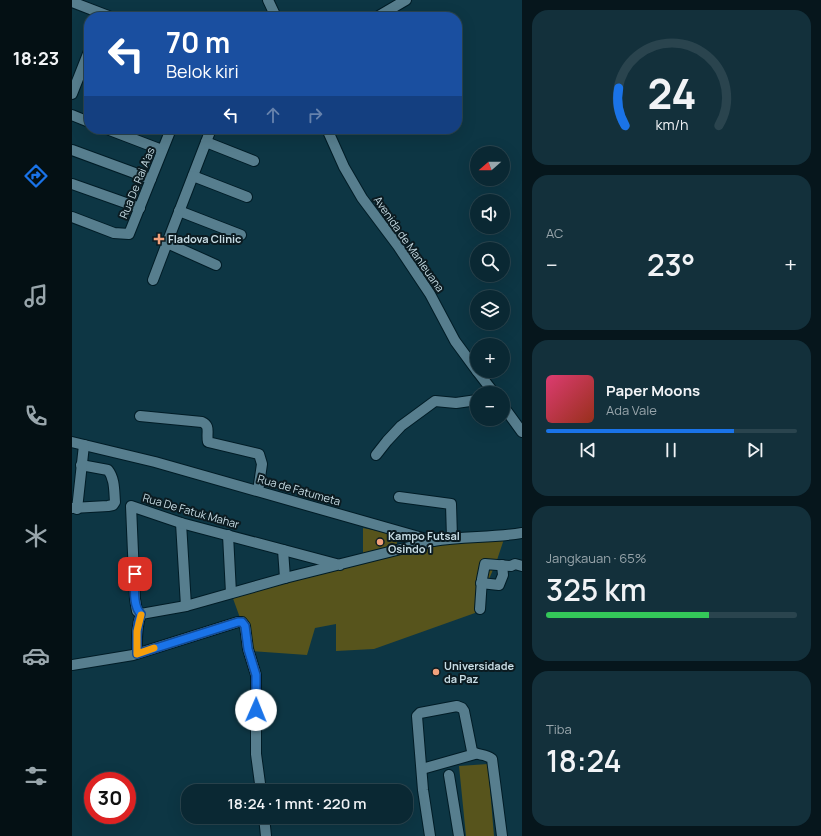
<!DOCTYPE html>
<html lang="id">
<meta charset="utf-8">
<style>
body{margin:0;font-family:Manrope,sans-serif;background:#13303b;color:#f1f3f6;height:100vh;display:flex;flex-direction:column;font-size:15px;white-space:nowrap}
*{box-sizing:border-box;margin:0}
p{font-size:13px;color:#99a6ac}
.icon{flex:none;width:22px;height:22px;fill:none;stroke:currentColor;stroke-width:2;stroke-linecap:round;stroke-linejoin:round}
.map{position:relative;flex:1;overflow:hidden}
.panel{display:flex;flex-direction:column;gap:10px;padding:10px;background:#06161c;width:299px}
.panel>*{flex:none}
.guide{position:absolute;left:12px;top:12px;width:378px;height:122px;border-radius:16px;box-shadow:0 4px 16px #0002,0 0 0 1px #2a444e;background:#1a4fa0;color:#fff;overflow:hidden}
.needle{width:26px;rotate:250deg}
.tools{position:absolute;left:398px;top:146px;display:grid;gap:8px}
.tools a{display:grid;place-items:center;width:40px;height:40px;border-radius:50%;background:#0a2833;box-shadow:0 4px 16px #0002,0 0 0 1px #2a444e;font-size:20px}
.speed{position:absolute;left:12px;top:772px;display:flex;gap:8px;font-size:20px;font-weight:700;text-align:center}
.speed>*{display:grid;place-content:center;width:52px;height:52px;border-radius:50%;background:#0a2833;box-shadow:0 4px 16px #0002,0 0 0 1px #2a444e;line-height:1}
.speed .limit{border:6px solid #d22;background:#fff;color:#111}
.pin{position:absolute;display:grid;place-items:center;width:34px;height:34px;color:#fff;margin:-17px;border-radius:8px;box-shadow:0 2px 6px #0006}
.me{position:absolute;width:44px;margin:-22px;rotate:1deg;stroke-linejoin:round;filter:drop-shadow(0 0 3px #0008)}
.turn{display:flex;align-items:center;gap:14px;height:84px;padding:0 16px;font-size:18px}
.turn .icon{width:52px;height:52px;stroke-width:2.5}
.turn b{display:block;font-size:28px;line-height:34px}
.lanes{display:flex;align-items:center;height:38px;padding:0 16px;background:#0003;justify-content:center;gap:20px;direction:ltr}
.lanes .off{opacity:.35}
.big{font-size:30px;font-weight:600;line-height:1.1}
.panel .tile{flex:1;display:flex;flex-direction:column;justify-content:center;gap:6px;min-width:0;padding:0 14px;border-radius:16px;background:#13303b}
.panel .dial{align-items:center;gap:0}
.dial svg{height:104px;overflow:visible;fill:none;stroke:#2a444e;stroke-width:7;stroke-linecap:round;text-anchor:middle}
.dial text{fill:#f1f3f6;stroke:none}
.song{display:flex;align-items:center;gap:12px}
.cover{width:48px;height:48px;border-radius:6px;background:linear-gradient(135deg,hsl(340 70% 55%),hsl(10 70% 35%))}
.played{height:4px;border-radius:2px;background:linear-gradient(90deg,#1a73e8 75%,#2a444e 75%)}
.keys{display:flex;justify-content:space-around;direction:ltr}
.heat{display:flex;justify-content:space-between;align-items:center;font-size:22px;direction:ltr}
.charge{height:6px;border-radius:3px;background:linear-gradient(90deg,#34c759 65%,#2a444e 0)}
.trip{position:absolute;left:109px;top:784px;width:232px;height:40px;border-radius:16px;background:#0a2833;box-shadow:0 4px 16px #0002,0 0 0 1px #2a444e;font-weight:600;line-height:40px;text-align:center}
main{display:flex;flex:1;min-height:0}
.dock{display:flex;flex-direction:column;width:72px;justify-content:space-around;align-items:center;background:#041014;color:#99a6ac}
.dock .icon{width:28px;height:28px}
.dock .selected{color:#1a73e8}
.dock b{font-size:18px;color:#f1f3f6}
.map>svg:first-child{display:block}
.green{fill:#57541c}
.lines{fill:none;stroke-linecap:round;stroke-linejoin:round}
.minor-casing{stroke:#001c26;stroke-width:12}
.minor{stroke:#577e8e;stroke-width:10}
.route-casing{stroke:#114b97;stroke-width:10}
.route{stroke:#1a73e8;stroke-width:7}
.slow{stroke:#f59e0b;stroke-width:7}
.poi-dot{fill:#f1a17c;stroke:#0b1b21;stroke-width:1.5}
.labels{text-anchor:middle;stroke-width:4;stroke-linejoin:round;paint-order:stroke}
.street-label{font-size:11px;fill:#c7dce4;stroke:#0b1b21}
.poi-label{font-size:11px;font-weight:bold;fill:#c7dce4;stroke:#0b1b21;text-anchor:start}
</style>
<main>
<nav class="dock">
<b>18:23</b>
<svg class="icon selected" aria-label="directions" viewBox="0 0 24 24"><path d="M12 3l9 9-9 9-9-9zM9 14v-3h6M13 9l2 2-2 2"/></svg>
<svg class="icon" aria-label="music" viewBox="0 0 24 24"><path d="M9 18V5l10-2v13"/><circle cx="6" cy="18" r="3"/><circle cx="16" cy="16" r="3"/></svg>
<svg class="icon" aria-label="phone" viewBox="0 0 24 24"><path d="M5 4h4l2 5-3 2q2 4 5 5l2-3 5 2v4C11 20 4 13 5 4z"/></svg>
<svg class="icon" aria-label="climate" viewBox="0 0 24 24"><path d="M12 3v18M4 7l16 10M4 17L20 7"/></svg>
<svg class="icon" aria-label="car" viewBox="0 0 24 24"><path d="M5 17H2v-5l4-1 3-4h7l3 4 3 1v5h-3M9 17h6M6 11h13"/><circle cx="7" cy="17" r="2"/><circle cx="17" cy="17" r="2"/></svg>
<svg class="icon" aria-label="filters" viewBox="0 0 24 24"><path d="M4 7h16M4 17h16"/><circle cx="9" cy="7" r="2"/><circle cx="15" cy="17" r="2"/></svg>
</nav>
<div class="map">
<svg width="450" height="836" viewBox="0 0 450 836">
<rect width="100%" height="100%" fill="#0d3644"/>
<g class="green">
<path d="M291 528 326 535 324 549 291 553Z"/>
<path d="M433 536 425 560 403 613 302 649 264 651V624L243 628 235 655 180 651 159 593 361 541Z"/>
<path d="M416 764 422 836H394L387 766Z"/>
</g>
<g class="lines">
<defs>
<g id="minor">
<path d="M196 0 204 17"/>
<path d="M0 2 39 17"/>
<path d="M305 17 334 0"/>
<path d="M0 94 17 51"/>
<path d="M0 115 17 122"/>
<path d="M35 129 90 150"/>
<path d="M139 129 95 243 144 265"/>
<path d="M255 129 272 167 290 198 326 246 358 294 383 341 405 371"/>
<path d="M134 142 182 161"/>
<path d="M0 150 79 179"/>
<path d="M121 176 175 197"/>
<path d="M0 184 68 208"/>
<path d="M107 211 169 235"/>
<path d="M0 217 42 233 57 234 99 129"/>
<path d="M81 280 95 243"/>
<path d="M405 371 422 393"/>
<path d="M431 406 450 432"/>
<path d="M68 416 130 422C139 426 134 433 136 442L187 454 190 464 186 491"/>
<path d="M0 442 83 462 361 541C391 536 420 538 450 533"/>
<path d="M304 455 315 441 329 426 363 401 384 403 405 400"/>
<path d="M327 497 379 504 380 538"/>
<path d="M0 508 36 506 41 505 43 502C42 491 43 479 36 470L9 465"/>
<path d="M5 509 12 445"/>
<path d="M109 523 114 606"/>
<path d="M156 535 159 593"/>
<path d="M211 550 213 578"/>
<path d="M268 565 109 523 59 506 63 599 65 611 69 614 114 606 213 578 361 541"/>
<path d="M409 583 427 585 431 575 430 565"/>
<path d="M408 609 410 579 413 564 439 566 443 564 450 566"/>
<path d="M65 653C65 640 64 627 69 614"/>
<path d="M0 665 61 655 166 622H170L173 626 176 649 184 675V754L189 791"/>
<path d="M350 769 403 754"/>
<path d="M377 775 387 836"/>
<path d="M192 817 194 836"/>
<path d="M358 836 351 790 345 716 348 713 385 706 390 708 392 711 400 751C405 756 413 753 420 759L430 836"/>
</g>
</defs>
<use href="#minor" class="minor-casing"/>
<use href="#minor" class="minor"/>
</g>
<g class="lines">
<defs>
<path id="route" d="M63 574C63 586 60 606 69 614 64 627 65 640 65 654L166 622H170L173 626 176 649 184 675V710"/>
</defs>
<use href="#route" class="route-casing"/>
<use href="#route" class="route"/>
<path class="slow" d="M69 615 65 631V654L82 648"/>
</g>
<g class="poi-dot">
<path d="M85 233h4v4h4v4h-4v4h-4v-4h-4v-4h4z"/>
<circle cx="308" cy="542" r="4"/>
<circle cx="364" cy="672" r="4"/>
</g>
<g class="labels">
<g class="street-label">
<text transform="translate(65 183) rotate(-68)" y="4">Rua De Rai A’as</text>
<text transform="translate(337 244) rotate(55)" y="4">Avenida de Manleuana</text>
<text transform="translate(227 490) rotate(16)" y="4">Rua de Fatumeta</text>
<text transform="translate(119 511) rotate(16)" y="4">Rua De Fatuk Mahar</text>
</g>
<g class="poi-label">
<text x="96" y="243">Fladova Clinic</text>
<text x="316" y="540">Kampo Futsal<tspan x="316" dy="13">Osindo 1</tspan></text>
<text x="372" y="670">Universidade<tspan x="372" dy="13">da Paz</tspan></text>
</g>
</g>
</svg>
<div class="tools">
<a><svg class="needle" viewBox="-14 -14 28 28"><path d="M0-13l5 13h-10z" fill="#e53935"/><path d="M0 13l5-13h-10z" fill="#99a6ac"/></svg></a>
<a><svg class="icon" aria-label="sound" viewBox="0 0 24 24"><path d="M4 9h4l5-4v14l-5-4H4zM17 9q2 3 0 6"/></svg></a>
<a><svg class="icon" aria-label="search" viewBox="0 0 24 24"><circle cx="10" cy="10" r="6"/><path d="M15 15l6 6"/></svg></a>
<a><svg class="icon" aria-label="layers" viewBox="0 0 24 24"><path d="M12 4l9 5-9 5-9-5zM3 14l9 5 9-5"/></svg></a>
<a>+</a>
<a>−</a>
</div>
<div class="speed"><div class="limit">30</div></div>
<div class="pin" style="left:63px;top:574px;background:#d93025"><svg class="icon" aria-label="arrive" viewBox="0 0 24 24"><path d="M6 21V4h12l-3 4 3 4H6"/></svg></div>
<svg class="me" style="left:184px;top:710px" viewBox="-20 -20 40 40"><circle r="19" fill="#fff"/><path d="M0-13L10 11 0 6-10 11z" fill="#1a73e8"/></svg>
<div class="trip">18:24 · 1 mnt · 220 m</div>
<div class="guide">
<div class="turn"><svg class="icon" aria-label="left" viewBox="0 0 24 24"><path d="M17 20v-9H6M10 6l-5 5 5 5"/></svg><div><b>70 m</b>Belok kiri</div></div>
<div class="lanes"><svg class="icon" aria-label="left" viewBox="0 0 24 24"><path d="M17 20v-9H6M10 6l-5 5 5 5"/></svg><svg class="icon off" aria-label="ahead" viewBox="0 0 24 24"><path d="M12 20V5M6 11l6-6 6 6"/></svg><svg class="icon off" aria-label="right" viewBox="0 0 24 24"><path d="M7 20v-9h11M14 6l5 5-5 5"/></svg></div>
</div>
</div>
<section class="panel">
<div class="tile dial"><svg viewBox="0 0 100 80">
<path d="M14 69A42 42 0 1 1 86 69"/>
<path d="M14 69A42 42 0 0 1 9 40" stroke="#1a73e8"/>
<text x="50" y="56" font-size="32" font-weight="700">24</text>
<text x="50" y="72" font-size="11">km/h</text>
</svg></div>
<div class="tile"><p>AC</p>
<div class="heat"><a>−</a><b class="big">23°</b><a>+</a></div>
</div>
<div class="tile">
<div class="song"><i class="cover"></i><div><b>Paper Moons</b><p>Ada Vale</p></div></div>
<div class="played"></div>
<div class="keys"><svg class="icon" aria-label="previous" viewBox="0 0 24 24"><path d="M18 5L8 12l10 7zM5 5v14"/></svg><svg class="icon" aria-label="pause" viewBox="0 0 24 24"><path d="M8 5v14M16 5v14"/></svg><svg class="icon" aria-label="next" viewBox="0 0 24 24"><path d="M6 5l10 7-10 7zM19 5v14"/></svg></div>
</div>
<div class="tile"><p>Jangkauan · 65%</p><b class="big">325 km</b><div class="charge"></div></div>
<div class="tile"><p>Tiba</p><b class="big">18:24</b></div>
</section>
</main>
